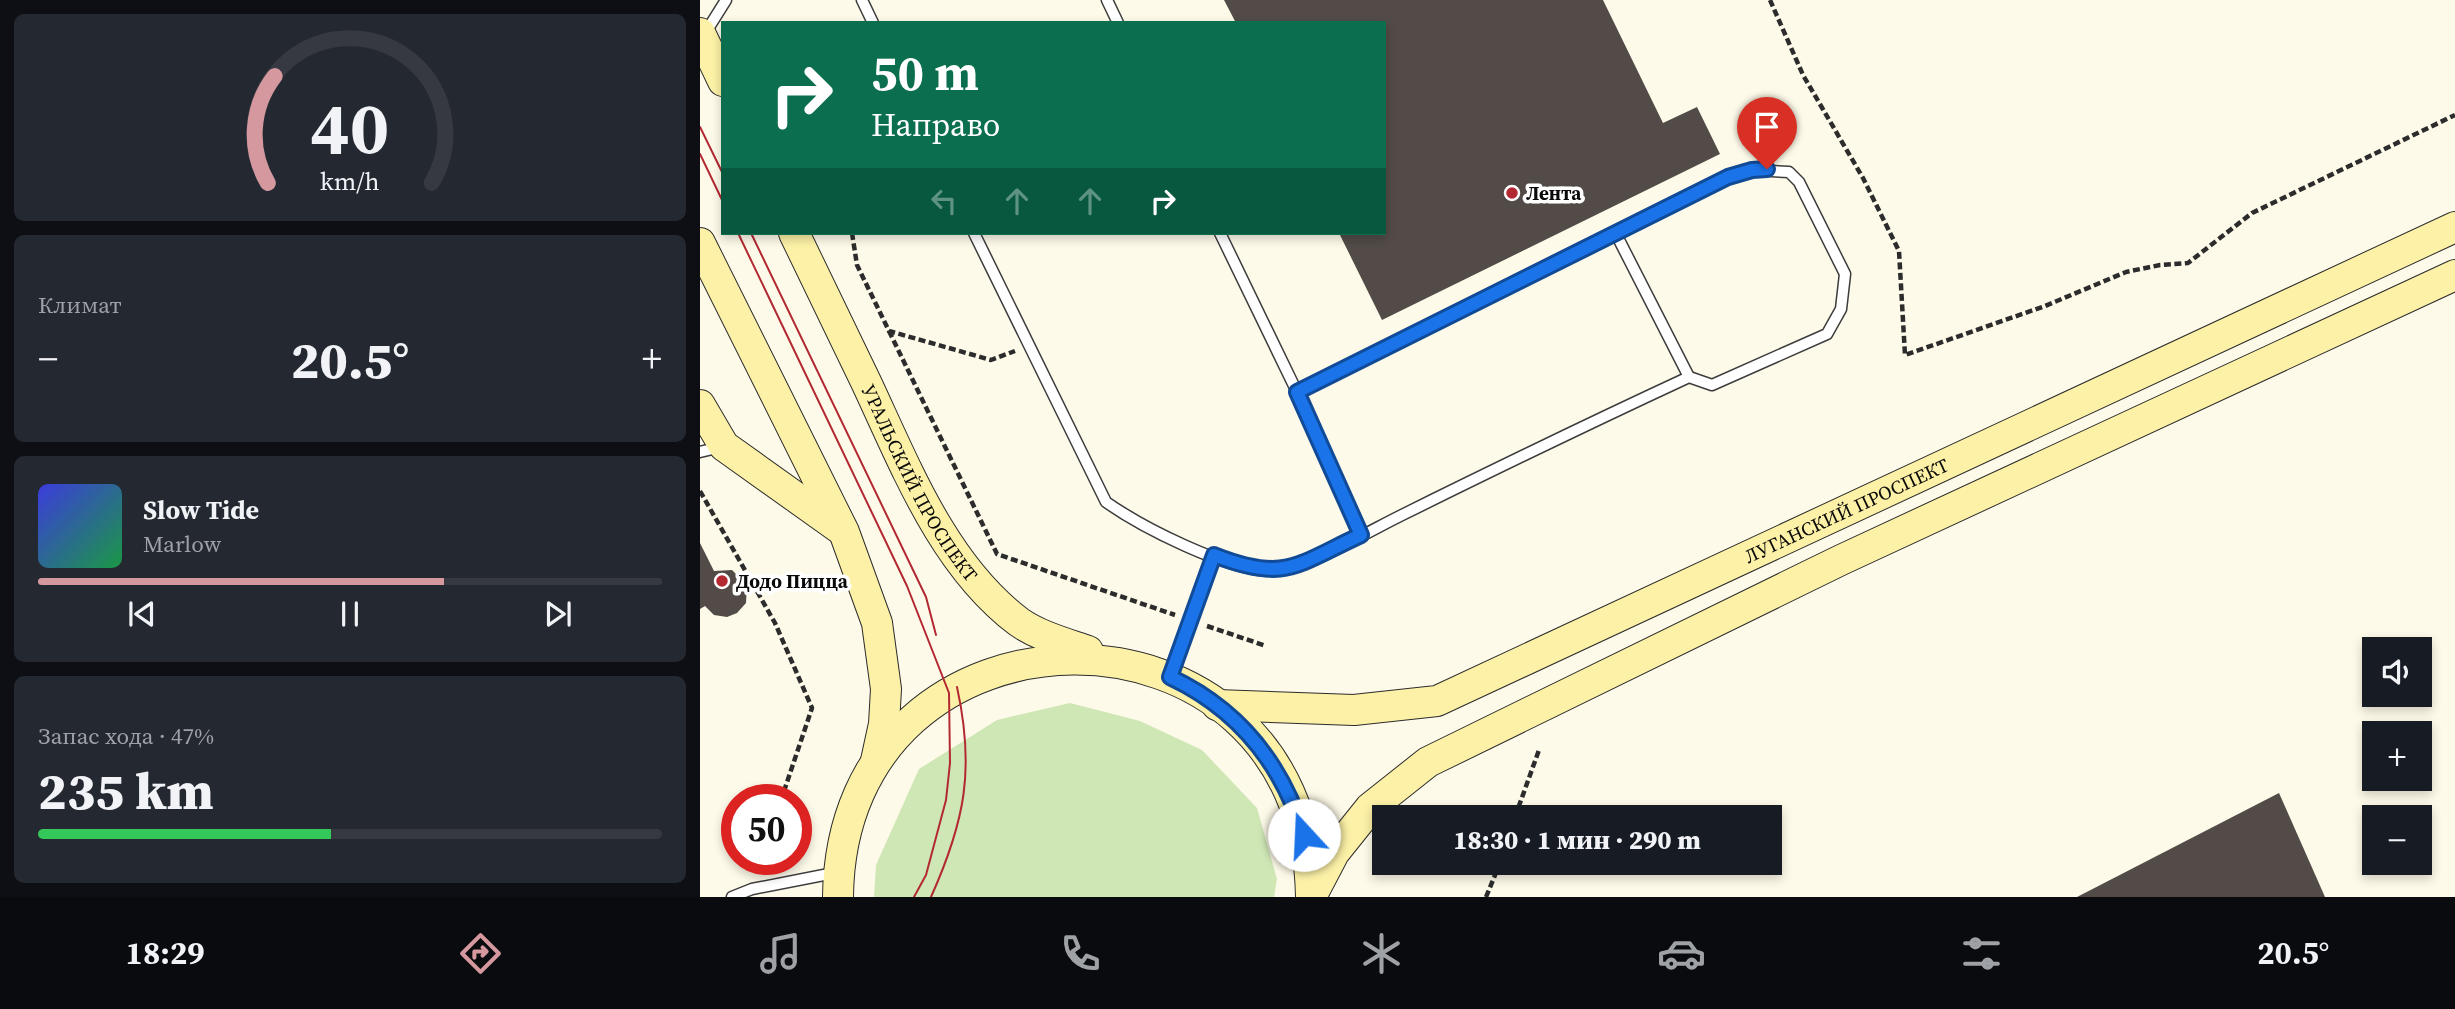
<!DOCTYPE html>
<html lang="ru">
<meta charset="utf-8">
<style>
body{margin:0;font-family:"Source Serif 4",serif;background:#242831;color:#f1f3f6;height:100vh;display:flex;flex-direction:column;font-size:26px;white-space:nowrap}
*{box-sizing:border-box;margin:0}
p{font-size:23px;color:#9ea1a6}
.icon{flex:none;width:38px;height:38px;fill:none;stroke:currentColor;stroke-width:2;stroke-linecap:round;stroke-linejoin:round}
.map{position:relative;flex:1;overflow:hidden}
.sheet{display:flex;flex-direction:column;gap:14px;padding:14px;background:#0d0f14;width:700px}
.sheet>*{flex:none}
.guide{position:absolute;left:21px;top:21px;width:665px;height:214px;border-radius:0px;box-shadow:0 4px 10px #0003;background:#0b6e4f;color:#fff;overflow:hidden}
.buttons{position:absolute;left:1662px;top:637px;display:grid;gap:14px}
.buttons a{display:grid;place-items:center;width:70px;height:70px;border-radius:0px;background:#171b24;box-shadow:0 4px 10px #0003;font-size:35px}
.speed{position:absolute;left:21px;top:784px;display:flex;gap:14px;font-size:35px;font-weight:700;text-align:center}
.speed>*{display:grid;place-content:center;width:91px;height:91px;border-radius:50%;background:#171b24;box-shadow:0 4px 10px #0003;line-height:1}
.speed .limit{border:10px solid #d22;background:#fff;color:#111}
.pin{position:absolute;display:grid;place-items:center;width:60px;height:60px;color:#fff;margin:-72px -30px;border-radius:50% 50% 50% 0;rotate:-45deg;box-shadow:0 0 7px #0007}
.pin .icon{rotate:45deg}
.me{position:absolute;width:77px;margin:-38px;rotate:340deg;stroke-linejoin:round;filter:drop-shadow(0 0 5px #0008)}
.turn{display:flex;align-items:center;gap:24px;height:147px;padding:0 35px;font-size:32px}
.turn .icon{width:91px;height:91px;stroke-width:2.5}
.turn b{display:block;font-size:49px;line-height:60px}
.lanes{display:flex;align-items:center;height:66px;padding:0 35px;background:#0003;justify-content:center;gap:35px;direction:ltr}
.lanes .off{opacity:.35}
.big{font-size:52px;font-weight:800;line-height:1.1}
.sheet .widget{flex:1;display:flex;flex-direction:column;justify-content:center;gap:10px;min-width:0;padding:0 24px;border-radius:10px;background:#242831}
.sheet .dial{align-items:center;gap:0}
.dial svg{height:182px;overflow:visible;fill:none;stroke:#363941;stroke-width:7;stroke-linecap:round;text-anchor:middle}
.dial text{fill:#f1f3f6;stroke:none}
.song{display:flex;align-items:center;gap:21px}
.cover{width:84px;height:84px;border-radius:10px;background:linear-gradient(135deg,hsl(240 70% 55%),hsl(140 70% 35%))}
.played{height:7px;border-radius:4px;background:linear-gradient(90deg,#d5989e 65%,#363941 65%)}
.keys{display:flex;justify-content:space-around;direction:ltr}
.heat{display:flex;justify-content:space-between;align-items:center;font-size:38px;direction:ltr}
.charge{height:10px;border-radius:5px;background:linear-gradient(90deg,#34c759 47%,#363941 0)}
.trip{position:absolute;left:672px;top:805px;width:410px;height:70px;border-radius:0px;background:#171b24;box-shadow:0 4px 10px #0003;font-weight:800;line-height:70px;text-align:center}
.dock{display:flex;height:112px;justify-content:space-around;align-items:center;background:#090b0e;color:#9ea1a6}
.dock .icon{width:49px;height:49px}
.dock .selected{color:#d5989e}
.dock b{font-size:32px;color:#f1f3f6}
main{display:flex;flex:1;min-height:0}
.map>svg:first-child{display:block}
.green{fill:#cfe6b5}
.building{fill:#524b47}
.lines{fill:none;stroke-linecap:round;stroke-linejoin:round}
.lane-casing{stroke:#3d3d3d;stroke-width:13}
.secondary-casing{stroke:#2c2c2c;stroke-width:32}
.path{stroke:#2c2c2c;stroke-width:4.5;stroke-dasharray:7 3.5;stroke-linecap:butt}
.lane{stroke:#fff;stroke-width:10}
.secondary{stroke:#fcf1a6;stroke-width:30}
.tram{stroke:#b32932;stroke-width:2}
.route-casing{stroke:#114b97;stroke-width:18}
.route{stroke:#1a73e8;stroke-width:12}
.poi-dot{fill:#b32932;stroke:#fff;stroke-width:2.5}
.labels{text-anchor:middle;stroke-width:7;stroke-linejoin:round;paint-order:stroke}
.poi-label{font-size:19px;font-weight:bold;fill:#0a0a0a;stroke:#fff;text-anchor:start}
.street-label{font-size:19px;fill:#0a0a0a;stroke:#fff}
</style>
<main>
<section class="sheet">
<div class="widget dial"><svg viewBox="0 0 100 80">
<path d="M14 69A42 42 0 1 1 86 69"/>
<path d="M14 69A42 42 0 0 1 17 22" stroke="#d5989e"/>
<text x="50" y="56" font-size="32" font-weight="700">40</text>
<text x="50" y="72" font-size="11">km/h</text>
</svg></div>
<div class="widget"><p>Климат</p>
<div class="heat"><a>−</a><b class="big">20.5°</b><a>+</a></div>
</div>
<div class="widget">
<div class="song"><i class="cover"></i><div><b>Slow Tide</b><p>Marlow</p></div></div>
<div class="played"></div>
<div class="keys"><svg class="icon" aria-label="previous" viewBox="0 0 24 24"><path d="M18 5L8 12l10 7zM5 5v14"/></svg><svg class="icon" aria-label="pause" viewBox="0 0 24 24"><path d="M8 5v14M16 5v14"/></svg><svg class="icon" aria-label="next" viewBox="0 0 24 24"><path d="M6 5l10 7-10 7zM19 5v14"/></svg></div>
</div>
<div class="widget"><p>Запас хода · 47%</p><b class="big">235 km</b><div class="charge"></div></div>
</section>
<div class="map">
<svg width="1755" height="897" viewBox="0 0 1755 897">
<rect width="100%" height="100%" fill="#fefae9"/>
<path class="green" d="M370 703 440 721 502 750 557 808 577 879 574 897H174L176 865 219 769 297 720Z"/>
<g class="building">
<path d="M524 0H903L963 123 997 107 1020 154 682 320 639 233H684V23H536Z"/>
<path d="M0 543 14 571 32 570 47 585 46 603 37 613 27 617 14 615 5 606 0 609Z"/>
<path d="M1579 793 1625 897H1377Z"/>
</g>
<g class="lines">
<defs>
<g id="lane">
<path d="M162 0 173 23"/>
<path d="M407 0 418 23"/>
<path d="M4 35 26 0"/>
<path d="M274 233 406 502C443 528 526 570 571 571 600 572 673 529 702 515 797 468 892 422 989 377L1012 385 1127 334 1141 309 1145 274 1099 182 1089 172 1052 170 1028 177 915 232"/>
<path d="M520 233 597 392 915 232 989 377"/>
<path d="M597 392 661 535"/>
<path d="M0 452 21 447"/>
<path d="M470 677 514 555"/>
<path d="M32 897 52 889 139 872"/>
</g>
<g id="secondary">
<path d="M0 33 23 81"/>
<path id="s1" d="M94 233C118 282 142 332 166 382 205 465 243 565 319 622 339 636 365 643 388 651"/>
<path d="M0 243 144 532 177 623 186 689 184 724 176 761"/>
<path d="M0 405 24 446 139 528"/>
<path id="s2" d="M517 705 654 710 737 701 1755 227"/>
<path d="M138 897C141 583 606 578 611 897"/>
<path d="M611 897 634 853 670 808 728 762 1141 560 1755 275"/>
</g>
</defs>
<use href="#lane" class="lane-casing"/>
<use href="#secondary" class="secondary-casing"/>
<g class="path">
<path d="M1070 0 1103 75 1163 178 1199 251 1205 355 1345 306 1426 272 1460 265 1488 263 1552 213 1755 115"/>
<path d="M152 233 157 265 189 331 291 360 315 351"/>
<path d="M189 331 297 554 475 615"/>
<path d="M0 491 75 623 112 708 81 800"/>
<path d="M507 626 566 646"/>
<path d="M815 817 839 750"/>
<path d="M57 871 61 859"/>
<path d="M786 897 800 863"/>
</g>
<use href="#lane" class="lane"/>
<use href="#secondary" class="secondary"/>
<g class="tram">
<path d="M0 127 23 174"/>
<path d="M0 154 23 202"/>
<path d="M38 233 207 586 249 693 250 763 246 800 226 875 214 897"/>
<path d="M51 233 226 597 236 635"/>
<path d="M231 897C265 821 275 769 257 687"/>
</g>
</g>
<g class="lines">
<defs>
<path id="route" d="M604 835C582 764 538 709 470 677L514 555C585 583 596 565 661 535L597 392 1028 177 1052 170 1067 169"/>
</defs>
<use href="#route" class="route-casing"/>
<use href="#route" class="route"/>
</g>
<g class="poi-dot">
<circle cx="812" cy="193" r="7"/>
<circle cx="22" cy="581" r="7"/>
</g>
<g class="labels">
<g class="poi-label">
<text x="826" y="200">Лента</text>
<text x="36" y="588">Додо Пицца</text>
</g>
<g class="street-label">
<text dy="7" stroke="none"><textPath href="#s1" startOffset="280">УРАЛЬСКИЙ ПРОСПЕКТ</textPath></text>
<text dy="7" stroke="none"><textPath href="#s2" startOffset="672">ЛУГАНСКИЙ ПРОСПЕКТ</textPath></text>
</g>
</g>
</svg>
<div class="buttons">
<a><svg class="icon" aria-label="sound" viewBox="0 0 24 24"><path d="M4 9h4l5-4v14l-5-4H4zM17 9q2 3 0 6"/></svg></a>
<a>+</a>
<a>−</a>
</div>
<div class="speed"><div class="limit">50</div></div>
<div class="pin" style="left:1067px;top:169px;background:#d93025"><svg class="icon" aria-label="arrive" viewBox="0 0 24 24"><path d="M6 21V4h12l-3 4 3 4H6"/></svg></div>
<svg class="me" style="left:604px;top:835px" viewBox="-20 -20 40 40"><circle r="19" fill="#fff"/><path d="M0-13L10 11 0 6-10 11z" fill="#1a73e8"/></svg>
<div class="trip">18:30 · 1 мин · 290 m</div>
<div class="guide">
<div class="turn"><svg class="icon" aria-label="right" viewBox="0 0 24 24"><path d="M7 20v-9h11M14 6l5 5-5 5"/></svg><div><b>50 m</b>Направо</div></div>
<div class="lanes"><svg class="icon off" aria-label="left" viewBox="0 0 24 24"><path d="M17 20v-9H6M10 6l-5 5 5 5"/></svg><svg class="icon off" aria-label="ahead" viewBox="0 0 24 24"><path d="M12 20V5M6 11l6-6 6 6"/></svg><svg class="icon off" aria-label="ahead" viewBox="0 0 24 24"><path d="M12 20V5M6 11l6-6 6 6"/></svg><svg class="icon" aria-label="right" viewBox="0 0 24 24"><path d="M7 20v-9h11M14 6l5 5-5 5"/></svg></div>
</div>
</div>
</main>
<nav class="dock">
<b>18:29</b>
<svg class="icon selected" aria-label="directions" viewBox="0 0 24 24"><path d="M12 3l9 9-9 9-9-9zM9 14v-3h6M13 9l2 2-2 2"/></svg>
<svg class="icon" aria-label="music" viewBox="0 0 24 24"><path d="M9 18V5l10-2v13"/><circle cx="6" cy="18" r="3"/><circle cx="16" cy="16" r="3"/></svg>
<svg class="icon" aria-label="phone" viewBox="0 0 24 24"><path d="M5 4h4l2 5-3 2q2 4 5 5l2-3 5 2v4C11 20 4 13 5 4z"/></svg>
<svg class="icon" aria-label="climate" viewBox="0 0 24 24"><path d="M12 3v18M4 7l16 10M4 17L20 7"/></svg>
<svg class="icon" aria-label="car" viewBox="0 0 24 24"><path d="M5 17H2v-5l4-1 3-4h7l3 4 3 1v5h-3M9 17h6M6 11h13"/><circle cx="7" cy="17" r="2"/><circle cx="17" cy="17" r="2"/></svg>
<svg class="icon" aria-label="filters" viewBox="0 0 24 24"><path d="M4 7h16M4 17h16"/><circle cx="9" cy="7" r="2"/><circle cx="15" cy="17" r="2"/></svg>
<b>20.5°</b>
</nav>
